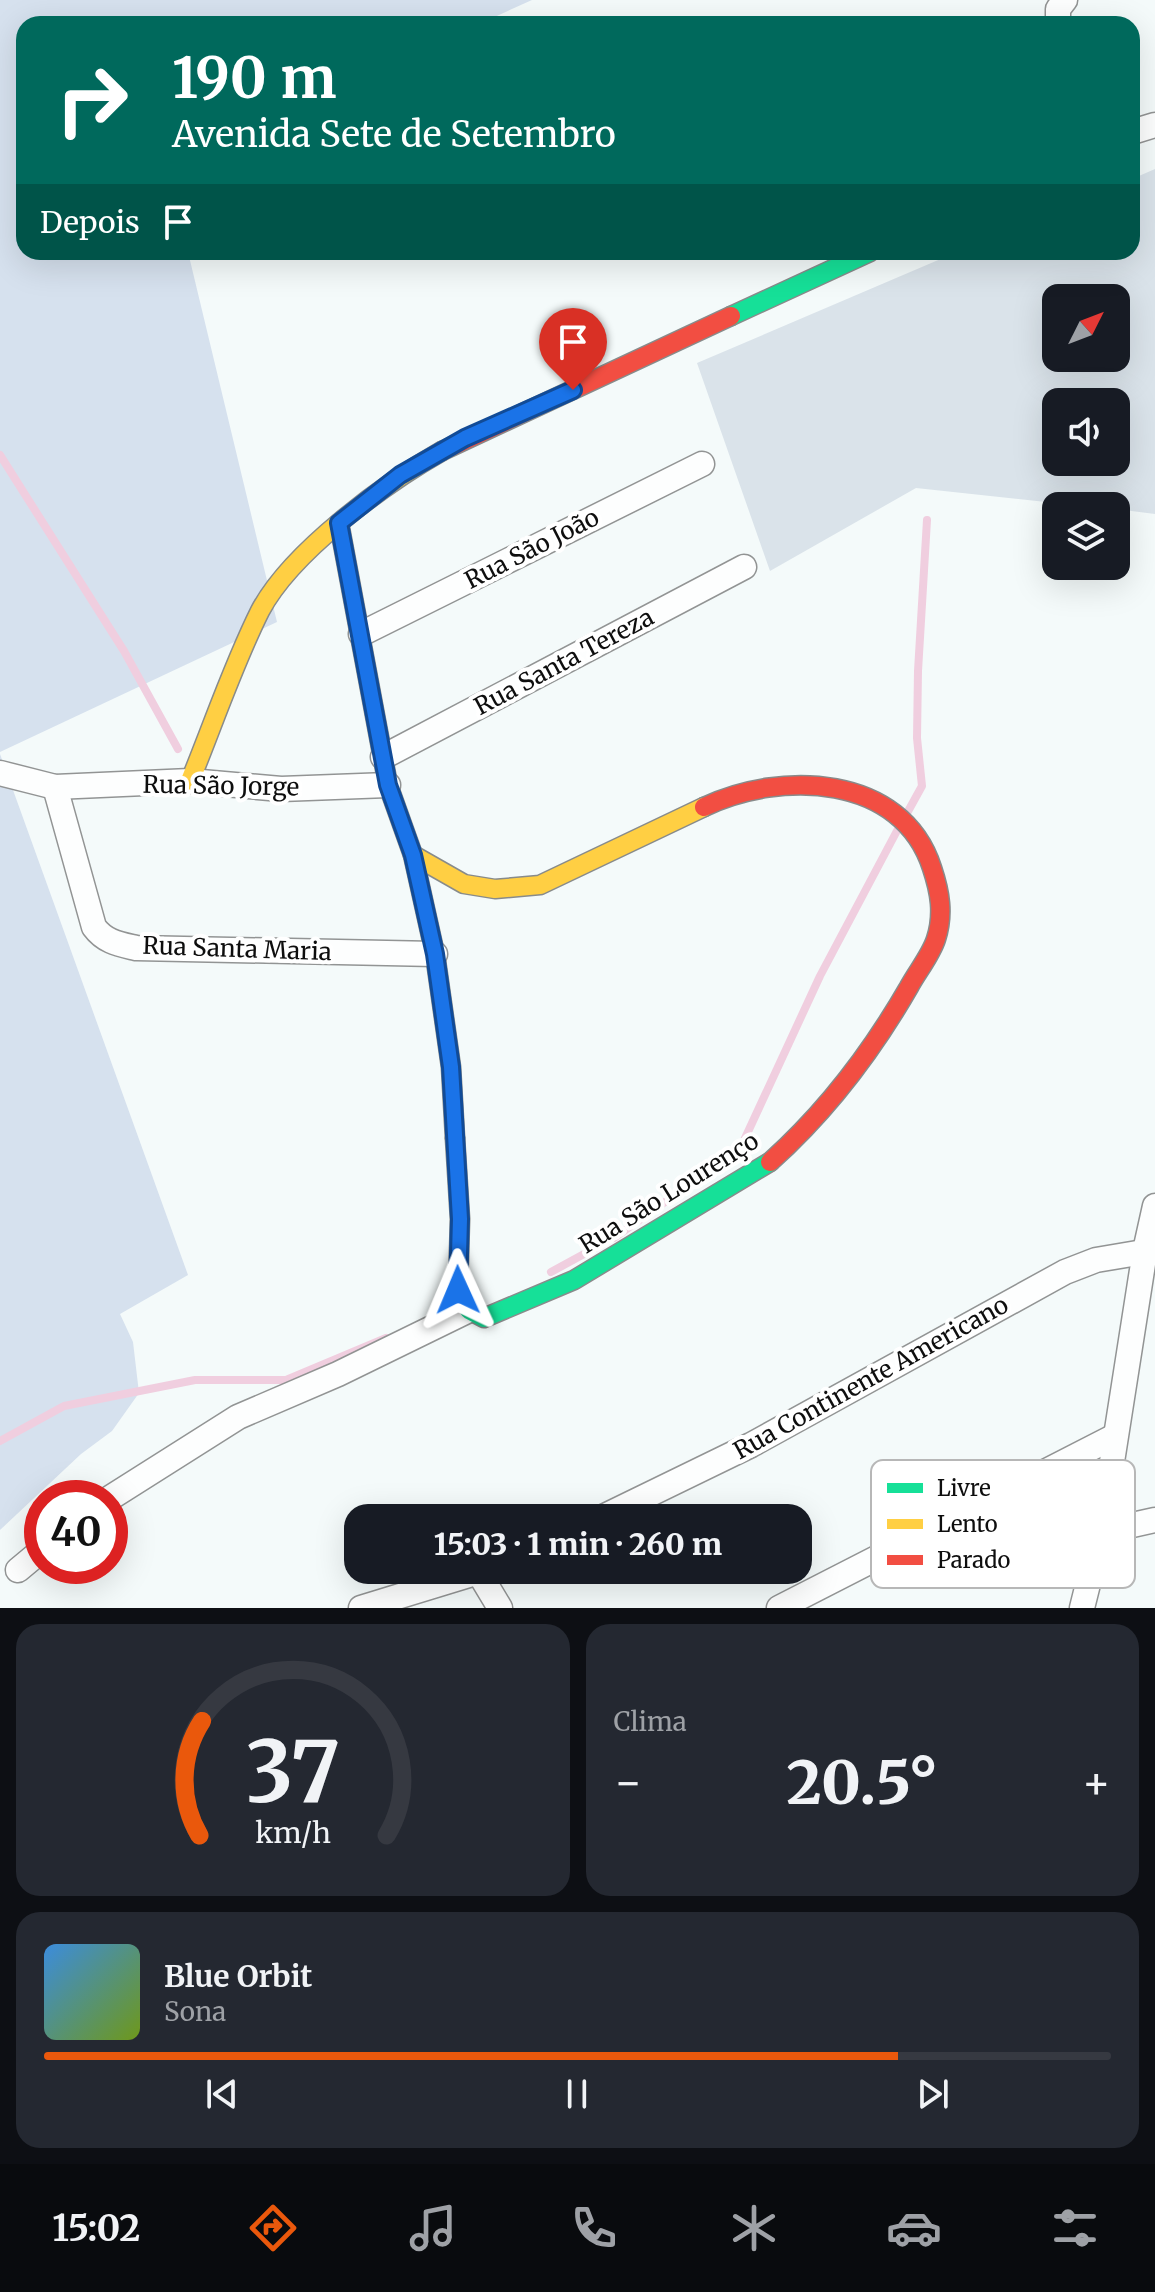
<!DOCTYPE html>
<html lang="pt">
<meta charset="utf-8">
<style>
body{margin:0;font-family:Merriweather,serif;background:#242831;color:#f1f3f6;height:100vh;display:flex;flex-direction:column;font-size:30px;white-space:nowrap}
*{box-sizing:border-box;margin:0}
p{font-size:26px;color:#9ea1a6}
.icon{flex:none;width:44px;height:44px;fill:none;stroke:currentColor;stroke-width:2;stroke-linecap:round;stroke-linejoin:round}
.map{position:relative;height:1608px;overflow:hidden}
.panel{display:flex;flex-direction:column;gap:16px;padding:16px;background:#0d0f14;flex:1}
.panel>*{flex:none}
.banner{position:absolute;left:16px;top:16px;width:1124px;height:244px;border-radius:24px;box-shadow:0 8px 32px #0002;background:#00695c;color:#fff;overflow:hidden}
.needle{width:52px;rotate:48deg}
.buttons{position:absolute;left:1042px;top:284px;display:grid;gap:16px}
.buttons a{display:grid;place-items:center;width:88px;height:88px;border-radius:16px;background:#171b24;box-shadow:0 8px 32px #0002;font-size:40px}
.speed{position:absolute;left:24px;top:1480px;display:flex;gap:16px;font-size:40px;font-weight:700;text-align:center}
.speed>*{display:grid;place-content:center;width:104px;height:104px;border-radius:50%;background:#171b24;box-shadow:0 8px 32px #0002;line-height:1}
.speed .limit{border:12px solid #d22;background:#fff;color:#111}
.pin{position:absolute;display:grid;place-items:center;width:68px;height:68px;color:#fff;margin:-82px -34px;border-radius:50% 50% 50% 0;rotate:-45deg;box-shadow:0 0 8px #0007}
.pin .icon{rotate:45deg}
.me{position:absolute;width:88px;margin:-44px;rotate:359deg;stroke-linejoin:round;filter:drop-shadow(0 0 6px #0008)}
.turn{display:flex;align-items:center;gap:28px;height:168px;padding:0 24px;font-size:36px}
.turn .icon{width:104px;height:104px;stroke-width:2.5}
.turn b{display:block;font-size:56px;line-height:68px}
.then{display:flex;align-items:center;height:76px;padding:0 24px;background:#0003;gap:16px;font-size:30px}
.big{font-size:60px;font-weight:800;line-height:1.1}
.panel .card{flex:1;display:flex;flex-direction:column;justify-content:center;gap:12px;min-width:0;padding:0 28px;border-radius:24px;background:#242831}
.panel .dial{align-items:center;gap:0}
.dial svg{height:208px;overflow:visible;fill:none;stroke:#363941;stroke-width:7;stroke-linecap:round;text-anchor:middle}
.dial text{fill:#f1f3f6;stroke:none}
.song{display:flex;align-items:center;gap:24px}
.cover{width:96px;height:96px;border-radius:12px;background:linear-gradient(135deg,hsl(210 70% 55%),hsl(80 70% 35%))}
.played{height:8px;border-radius:4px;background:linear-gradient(90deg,#ea580c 80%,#363941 80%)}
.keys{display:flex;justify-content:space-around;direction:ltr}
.heat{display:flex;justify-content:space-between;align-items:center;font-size:44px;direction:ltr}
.panel .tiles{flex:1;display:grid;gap:16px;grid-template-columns:1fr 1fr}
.card:last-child{grid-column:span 2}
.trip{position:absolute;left:344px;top:1504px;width:468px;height:80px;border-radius:24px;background:#171b24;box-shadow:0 8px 32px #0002;font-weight:800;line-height:80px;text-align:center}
.dock{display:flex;height:128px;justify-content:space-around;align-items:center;background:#090b0e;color:#9ea1a6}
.dock .icon{width:56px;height:56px}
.dock .selected{color:#ea580c}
.dock b{font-size:36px;color:#f1f3f6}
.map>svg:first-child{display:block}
.green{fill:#d6e1ee}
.cemetery{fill:#dae3ea;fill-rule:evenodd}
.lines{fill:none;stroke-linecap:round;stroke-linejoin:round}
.stream{stroke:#f0cedf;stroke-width:8}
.street-casing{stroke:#929494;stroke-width:27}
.fast-casing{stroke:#888b8b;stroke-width:21}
.slow-casing{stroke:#888b8b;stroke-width:21}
.jam-casing{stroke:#888b8b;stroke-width:21}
.street{stroke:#fdfefe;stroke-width:24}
.fast{stroke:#16e098;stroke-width:18}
.slow{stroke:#ffcf43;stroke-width:18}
.jam{stroke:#f24e42;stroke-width:18}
.route-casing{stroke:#114b97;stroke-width:20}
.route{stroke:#1a73e8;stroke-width:14}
.labels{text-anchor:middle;stroke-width:8;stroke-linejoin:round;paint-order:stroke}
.street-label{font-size:24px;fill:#0e0e0e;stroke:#fff}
.key{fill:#fff;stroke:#b7b7b7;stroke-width:2}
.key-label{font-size:22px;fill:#0e0e0e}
</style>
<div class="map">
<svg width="1155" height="1608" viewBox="0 0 1155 1608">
<rect width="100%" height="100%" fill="#f4fafa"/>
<g class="green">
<path d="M0 0H532L479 24H24V252H188L277 622 0 752Z"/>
<path d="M0 754 188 1275 120 1314 133 1342 139 1393 112 1431 81 1454 0 1530Z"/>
</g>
<path class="cemetery" d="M1155 169V514L1116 509V506H1083L916 488 770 571 697 363 957 252H1132V179ZM1056 298H1116V358H1056ZM1056 402H1116V462H1056Z"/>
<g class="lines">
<g class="stream">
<path d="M0 455 124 651 178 749"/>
<path d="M906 815 922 786 917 738 918 671 927 520"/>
<path d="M614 1238 740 1149 820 976 899 827"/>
<path d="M551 1272 595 1248"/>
<path d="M0 1441 64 1406 195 1380H286L386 1338"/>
</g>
<defs>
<g id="street">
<path d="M1058 24V9L1065 0"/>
<path d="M1132 132 1155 125"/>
<path d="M361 634 702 464"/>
<path d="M383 757 744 567"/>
<path d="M0 773 55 787 190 781 281 789 388 785"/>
<path d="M55 787 94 927C105 942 119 944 136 948L435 954"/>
<path d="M110 1498 238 1417 338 1374 469 1310"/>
<path d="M601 1518 751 1445 1065 1272 1096 1260 1155 1250"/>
<path d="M1101 1532 1155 1520"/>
<path d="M18 1570 42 1550"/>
<path d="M479 1573 500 1608"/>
<path d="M361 1608 485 1570"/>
<path d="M779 1608 1115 1436"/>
<path d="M1082 1608 1101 1532 1145 1251 1155 1206"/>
</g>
<g id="fast">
<path d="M731 316 870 252"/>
<path d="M455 1138 460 1219 458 1290 469 1310 484 1318 574 1280 770 1162"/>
</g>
<g id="slow">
<path d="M339 523 388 785 413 855 435 954 451 1067 455 1138"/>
<path d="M190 781C213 725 233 665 260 611 291 552 384 484 442 451"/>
<path d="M413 855 464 884 495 889 540 885 704 807"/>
</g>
<g id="jam">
<path d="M442 451 731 316"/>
<path d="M704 807C781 770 902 774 932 868 940 892 944 914 936 939 931 955 917 972 909 987 871 1053 827 1111 770 1162"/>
</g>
</defs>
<use href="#street" class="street-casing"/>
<use href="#fast" class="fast-casing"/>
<use href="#slow" class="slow-casing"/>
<use href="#jam" class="jam-casing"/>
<use href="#street" class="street"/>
<use href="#fast" class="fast"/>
<use href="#slow" class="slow"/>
<use href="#jam" class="jam"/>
</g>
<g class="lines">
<defs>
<path id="route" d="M458 1290 460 1219 451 1067 435 954 413 855 388 785 339 523 400 475 465 438 573 390"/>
</defs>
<use href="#route" class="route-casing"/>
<use href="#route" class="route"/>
</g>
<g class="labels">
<g class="street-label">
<text transform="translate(532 549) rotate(-27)" y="8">Rua São João</text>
<text transform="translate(564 662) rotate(-28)" y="8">Rua Santa Tereza</text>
<text transform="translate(221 786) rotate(1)" y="8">Rua São Jorge</text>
<text transform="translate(237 949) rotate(2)" y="8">Rua Santa Maria</text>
<text transform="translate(669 1193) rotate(-32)" y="8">Rua São Lourenço</text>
<text transform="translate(871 1378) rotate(-29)" y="8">Rua Continente Americano</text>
</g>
</g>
<rect x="871" y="1460" width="264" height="128" rx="12" class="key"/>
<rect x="887" y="1483" width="36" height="10" fill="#16e098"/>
<rect x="887" y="1519" width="36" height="10" fill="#ffcf43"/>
<rect x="887" y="1555" width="36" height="10" fill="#f24e42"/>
<g class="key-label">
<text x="937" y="1496">Livre</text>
<text x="937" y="1532">Lento</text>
<text x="937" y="1568">Parado</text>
</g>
</svg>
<div class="buttons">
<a><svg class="needle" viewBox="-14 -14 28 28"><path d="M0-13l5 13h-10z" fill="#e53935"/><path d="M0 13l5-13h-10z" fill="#9ea1a6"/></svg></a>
<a><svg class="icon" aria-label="sound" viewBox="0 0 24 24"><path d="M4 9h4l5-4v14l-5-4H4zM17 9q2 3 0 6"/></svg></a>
<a><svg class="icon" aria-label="layers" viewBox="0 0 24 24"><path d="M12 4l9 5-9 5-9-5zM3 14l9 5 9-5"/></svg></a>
</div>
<div class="speed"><div class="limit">40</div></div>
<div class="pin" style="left:573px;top:390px;background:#d93025"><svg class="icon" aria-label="arrive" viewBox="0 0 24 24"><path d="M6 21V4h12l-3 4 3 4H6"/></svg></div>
<svg class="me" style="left:458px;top:1290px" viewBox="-20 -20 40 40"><path d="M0-17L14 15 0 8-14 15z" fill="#1a73e8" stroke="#fff" stroke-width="4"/></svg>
<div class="trip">15:03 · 1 min · 260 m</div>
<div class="banner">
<div class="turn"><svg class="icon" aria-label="right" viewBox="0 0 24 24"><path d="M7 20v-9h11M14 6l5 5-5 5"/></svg><div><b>190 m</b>Avenida Sete de Setembro</div></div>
<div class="then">Depois<svg class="icon" aria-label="arrive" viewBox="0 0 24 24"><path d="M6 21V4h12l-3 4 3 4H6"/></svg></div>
</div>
</div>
<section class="panel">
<div class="tiles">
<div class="card dial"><svg viewBox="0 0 100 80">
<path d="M14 69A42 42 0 1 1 86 69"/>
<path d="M14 69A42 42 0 0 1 15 25" stroke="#ea580c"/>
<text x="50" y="56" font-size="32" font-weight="700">37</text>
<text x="50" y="72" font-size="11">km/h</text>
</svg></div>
<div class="card"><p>Clima</p>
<div class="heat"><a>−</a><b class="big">20.5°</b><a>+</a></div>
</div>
<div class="card">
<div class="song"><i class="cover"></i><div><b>Blue Orbit</b><p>Sona</p></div></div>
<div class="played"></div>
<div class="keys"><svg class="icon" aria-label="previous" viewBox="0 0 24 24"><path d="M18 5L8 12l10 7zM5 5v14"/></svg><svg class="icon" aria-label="pause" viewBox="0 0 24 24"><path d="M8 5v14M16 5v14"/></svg><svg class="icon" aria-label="next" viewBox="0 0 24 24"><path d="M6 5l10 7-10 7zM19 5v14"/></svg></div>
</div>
</div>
</section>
<nav class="dock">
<b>15:02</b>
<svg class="icon selected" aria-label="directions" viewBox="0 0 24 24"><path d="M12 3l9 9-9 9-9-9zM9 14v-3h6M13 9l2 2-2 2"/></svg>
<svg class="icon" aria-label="music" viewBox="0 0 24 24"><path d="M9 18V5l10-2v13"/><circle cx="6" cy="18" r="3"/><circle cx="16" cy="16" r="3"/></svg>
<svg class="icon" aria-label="phone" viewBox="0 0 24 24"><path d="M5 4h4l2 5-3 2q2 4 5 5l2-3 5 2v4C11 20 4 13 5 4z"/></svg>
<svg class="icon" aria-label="climate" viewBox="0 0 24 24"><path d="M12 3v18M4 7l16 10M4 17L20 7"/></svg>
<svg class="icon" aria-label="car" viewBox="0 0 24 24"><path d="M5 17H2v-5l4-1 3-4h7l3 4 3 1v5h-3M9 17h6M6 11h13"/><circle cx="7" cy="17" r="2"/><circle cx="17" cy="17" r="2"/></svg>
<svg class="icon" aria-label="filters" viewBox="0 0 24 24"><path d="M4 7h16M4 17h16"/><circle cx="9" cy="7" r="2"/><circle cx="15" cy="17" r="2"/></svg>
</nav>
